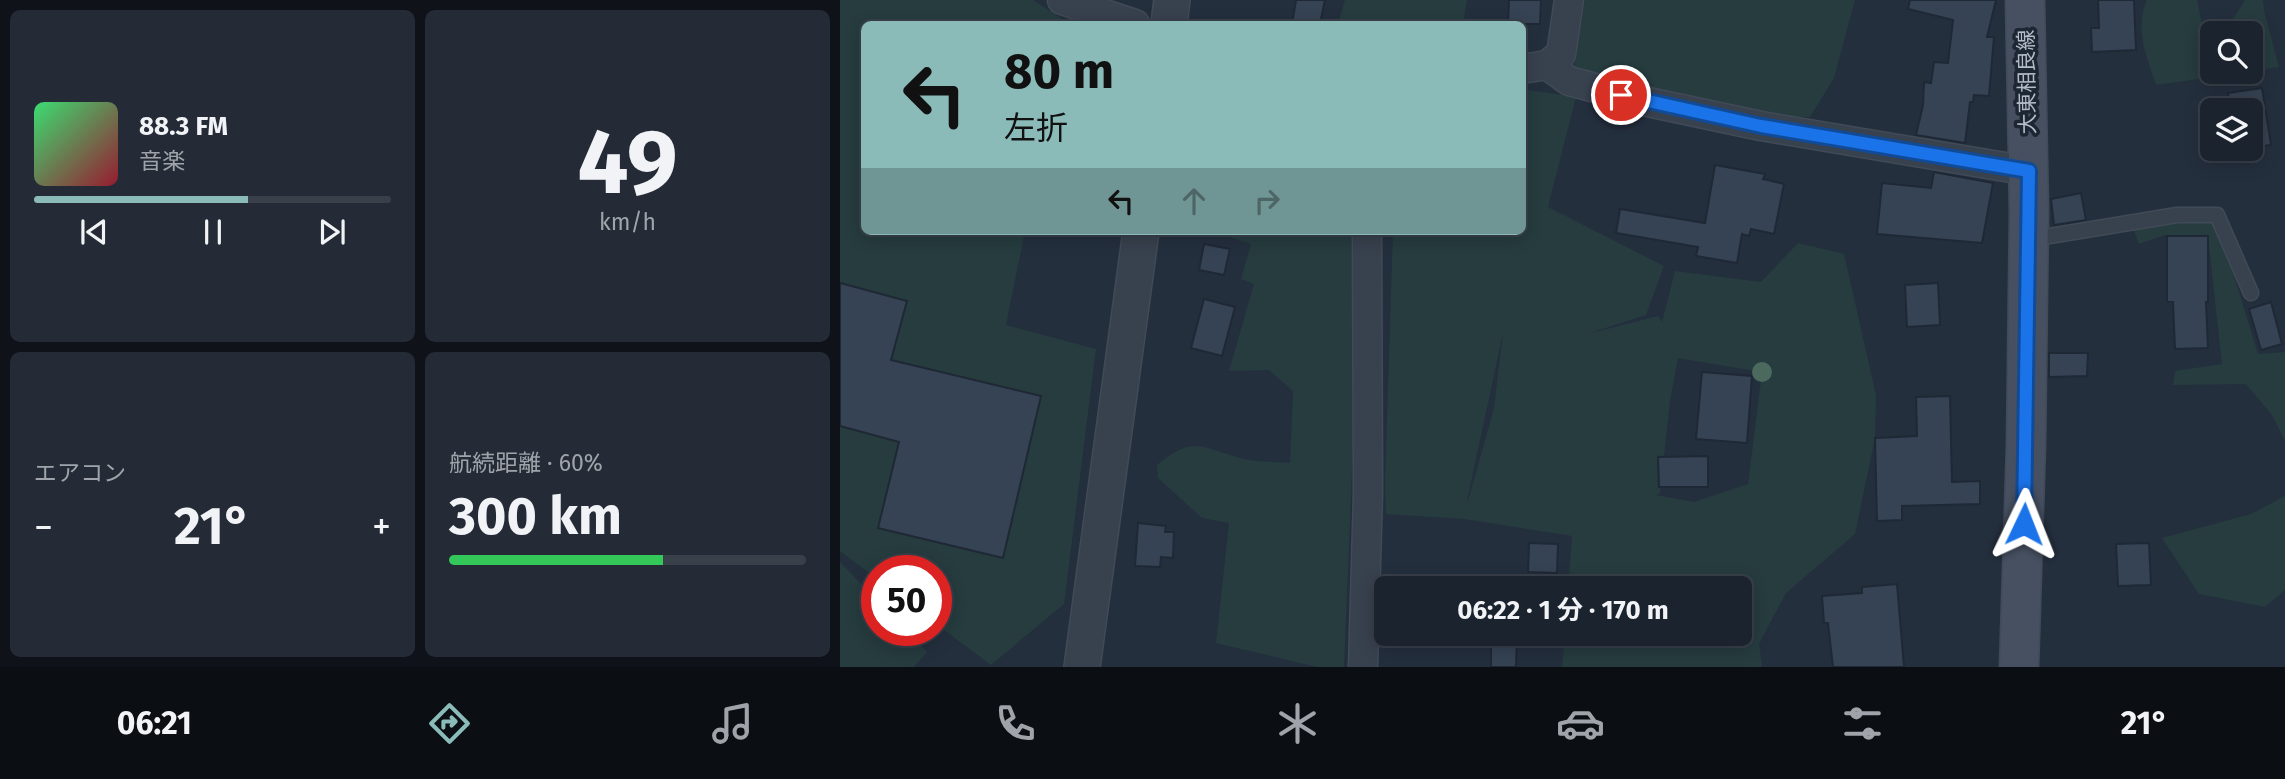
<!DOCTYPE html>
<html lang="ja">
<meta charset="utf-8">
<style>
body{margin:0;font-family:"Fira Sans","Noto Sans JP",sans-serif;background:#242b36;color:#f1f3f6;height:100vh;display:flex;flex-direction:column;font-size:26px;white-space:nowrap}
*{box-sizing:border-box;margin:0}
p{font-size:23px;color:#a0a4aa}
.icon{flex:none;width:38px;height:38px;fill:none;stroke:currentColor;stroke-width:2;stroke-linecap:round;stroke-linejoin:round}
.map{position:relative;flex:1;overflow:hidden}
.drawer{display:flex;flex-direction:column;gap:10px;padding:10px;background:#0f1319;width:840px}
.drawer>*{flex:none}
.banner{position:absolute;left:21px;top:21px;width:665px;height:214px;border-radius:10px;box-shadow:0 4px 18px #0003,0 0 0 2px #39404a;background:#8bbbb9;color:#111;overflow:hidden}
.tools{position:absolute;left:1360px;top:21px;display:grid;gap:14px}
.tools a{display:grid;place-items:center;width:63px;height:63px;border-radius:10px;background:#1b232e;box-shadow:0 4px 18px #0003,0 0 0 2px #39404a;font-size:35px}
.speed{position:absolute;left:21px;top:555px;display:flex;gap:14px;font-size:35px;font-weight:700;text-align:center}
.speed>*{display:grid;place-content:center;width:91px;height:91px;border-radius:50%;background:#1b232e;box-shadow:0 4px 18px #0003,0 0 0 2px #39404a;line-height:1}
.speed .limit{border:10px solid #d22;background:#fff;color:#111}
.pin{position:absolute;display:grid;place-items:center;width:60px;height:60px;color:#fff;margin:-30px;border:4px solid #fff;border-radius:50%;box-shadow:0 2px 7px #0007}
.me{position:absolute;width:77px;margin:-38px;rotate:2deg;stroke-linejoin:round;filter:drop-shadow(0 0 5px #0008)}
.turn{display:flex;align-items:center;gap:24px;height:147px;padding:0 28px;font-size:32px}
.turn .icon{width:91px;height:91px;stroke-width:2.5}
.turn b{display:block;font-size:49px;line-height:60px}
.lanes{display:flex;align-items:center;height:66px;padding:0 28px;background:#0003;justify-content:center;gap:35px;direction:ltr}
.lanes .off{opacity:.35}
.big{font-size:52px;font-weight:700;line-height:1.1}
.drawer .tile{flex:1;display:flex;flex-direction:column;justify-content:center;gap:10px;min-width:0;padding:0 24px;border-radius:10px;background:#242b36}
.drawer .dial{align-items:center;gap:0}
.dial b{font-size:91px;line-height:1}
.song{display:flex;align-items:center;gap:21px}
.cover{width:84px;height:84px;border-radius:10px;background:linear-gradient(135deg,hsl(140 70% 55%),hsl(350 70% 35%))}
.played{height:7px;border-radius:4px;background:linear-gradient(90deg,#8bbbb9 60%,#39404a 60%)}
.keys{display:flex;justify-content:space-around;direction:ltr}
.heat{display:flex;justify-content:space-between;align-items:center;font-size:38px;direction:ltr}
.charge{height:10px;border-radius:5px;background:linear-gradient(90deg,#34c759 60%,#39404a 0)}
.drawer .tiles{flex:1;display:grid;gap:10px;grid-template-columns:repeat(2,1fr)}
.trip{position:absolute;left:534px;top:576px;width:378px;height:70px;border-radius:10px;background:#1b232e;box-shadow:0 4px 18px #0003,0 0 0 2px #39404a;font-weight:700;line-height:70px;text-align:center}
.tabs{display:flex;height:112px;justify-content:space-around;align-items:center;background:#0b0e12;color:#a0a4aa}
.tabs .icon{width:49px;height:49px}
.tabs .active{color:#8bbbb9}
.tabs b{font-size:32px;color:#f1f3f6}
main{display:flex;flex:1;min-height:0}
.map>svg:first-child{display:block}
.green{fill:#263c3f;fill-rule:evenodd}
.building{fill:#364354;stroke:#1f2835;stroke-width:2}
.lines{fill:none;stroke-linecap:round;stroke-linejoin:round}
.service-casing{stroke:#414a57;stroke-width:17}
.minor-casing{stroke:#414a57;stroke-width:31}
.tertiary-casing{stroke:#414a57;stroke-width:38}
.secondary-casing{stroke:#414a57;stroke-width:41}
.service{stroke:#38414e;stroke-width:14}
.minor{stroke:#38414e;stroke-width:28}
.tertiary{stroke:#38414e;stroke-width:35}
.secondary{stroke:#465061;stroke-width:38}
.tree{fill:#4b6a5d}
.route-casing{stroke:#114b97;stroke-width:18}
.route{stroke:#1a73e8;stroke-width:12}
.labels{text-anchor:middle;stroke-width:7;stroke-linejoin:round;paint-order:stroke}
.street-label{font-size:21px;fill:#b4bcc9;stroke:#1d2633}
</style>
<main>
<section class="drawer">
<div class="tiles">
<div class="tile">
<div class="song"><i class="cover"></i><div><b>88.3 FM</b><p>音楽</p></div></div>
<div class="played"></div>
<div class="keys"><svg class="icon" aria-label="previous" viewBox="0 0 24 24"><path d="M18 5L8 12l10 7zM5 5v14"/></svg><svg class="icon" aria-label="pause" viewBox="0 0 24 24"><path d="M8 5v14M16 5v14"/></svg><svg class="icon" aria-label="next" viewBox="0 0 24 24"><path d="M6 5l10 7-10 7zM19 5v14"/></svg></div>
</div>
<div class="tile dial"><b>49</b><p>km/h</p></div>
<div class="tile"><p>エアコン</p>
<div class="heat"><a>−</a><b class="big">21°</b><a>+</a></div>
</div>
<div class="tile"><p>航続距離 · 60%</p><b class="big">300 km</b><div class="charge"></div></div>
</div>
</section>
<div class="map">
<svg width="1445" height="667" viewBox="0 0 1445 667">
<rect width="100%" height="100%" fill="#242f3e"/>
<g class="green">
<path d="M0 0H193L227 22 226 24H24V231H185L166 325 256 349 224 604 151 665 96 624V570H37V579L0 551Z"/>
<path d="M505 0H627L623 24H498Z"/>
<path d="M745 0H1015L994 78 970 117H950L909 108 839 100 733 73Z"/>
<path d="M1307 0H1357L1362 24 1388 27 1405 0H1423L1424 11 1439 67 1411 71 1410 33H1372V72H1408L1316 85C1307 57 1294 29 1307 0Z"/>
<path d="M683 89 736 97 708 207 824 266 806 315 747 334 818 316 822 322 835 271 921 282 958 243 1004 254 1036 395 1035 438 1015 534 946 593 919 644 922 667H722L725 634H900V588H728L732 536 624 519 546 514 545 484 553 231H682ZM663 333 654 408 628 501H627ZM838 358 922 372 908 484 854 502 816 495 820 493 830 401Z"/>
<path d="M1372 219 1383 240 1418 354 1445 352V441L1432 415 1406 384 1333 385 1335 371 1382 364 1368 237 1325 235 1299 244 1292 226Z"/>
<path d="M372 231H522L504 667H477L376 643 389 523 362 518 318 478 317 465C354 435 359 447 400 458 415 462 434 462 450 463L453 391 429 370 389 371 414 284 401 279 411 244Z"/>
<path d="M1445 496V590L1425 607 1359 594 1322 538 1411 514Z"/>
<path d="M0 562 37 600V630H66L87 652 74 667H0Z"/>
</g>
<g class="building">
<path d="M456 0H485L480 24H452Z"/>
<path d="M669 0H701L700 24H668Z"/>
<path d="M1070 0H1156L1147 37H1154L1149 96 1134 95 1133 102H1130L1125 143 1076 135 1083 105 1084 82 1091 83 1094 62 1108 63 1113 20 1068 9Z"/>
<path d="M1258 0H1294L1296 50 1252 52 1251 28H1259Z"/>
<path d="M1422 88 1431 145 1410 148V110H1391L1388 93Z"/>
<path d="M875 165 925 174 923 179 944 184 934 234 911 229 909 236 902 234 897 263 856 256 858 247 776 233 780 209 865 223Z"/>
<path d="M1094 172 1153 183 1142 243 1037 234 1042 183 1091 188Z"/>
<path d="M1241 193 1246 220 1214 225 1211 199Z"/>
<path d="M1327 236H1368V302H1366L1368 348 1335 349 1333 302H1327Z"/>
<path d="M364 244 390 249 384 275 359 270Z"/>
<path d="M0 283 67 301 51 360 201 396 163 558 38 528 59 442 0 426Z"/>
<path d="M1098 283 1100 325 1067 327 1065 285Z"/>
<path d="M364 299 395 307 382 356 351 348Z"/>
<path d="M1431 302 1442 344 1421 350 1409 309Z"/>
<path d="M1209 353H1248L1247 376 1209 377Z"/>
<path d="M862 372 912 376 907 443 856 439Z"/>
<path d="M1110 396 1112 482 1140 481V504L1062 506V520L1037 521 1035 438 1077 436 1076 397Z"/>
<path d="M868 456V487H819L818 457Z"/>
<path d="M298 523 326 526 325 532H334L333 558 321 557 320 567 295 566Z"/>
<path d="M689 543 718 544 717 573 688 572Z"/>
<path d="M1309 543 1311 585 1278 586 1276 544Z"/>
<path d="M1057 584 1064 667H993L988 623H984L982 596 1022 593V587Z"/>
<path d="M651 634H677L676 667H651Z"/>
</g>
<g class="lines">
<defs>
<path id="service" d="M1191 239 1337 215H1377L1411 293"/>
<g id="minor">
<path d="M222 0 295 24"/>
<path d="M707 65 729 81 808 102 921 126 1189 171"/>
<path d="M682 69 707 65 721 54 729 0"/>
<path d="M523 667 528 493 527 231"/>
</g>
<g id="tertiary">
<path d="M329 24 332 0"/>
<path d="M242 667 301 231"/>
</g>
<path id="secondary" d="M1179 667 1186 445 1189 212 1185 0"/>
</defs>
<use href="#service" class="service-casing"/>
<use href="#minor" class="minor-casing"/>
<use href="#tertiary" class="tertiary-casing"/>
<use href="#secondary" class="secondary-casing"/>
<use href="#service" class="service"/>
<use href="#minor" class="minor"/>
<use href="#tertiary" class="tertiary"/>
<use href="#secondary" class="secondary"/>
</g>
<circle class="tree" cx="922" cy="372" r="10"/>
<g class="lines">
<defs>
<path id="route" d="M781 95 921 126 1189 171 1184 524"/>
</defs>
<use href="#route" class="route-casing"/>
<use href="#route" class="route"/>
</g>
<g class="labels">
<g class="street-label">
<text transform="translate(1187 82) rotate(-91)" y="7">大東相良線</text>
</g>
</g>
</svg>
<div class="tools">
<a><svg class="icon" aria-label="search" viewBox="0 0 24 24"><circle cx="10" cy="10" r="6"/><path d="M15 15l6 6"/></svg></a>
<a><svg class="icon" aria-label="layers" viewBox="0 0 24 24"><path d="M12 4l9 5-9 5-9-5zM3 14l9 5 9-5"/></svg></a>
</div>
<div class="speed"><div class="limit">50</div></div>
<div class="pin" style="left:781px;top:95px;background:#d93025"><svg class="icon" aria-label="arrive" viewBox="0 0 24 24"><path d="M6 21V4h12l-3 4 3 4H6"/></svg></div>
<svg class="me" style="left:1184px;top:524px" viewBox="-20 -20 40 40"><path d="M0-17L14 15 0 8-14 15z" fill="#1a73e8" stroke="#fff" stroke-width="4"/></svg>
<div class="trip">06:22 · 1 分 · 170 m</div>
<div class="banner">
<div class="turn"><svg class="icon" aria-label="left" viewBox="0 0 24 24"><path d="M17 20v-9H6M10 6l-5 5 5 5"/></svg><div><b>80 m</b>左折</div></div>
<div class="lanes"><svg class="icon" aria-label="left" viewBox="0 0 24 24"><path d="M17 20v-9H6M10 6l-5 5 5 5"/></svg><svg class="icon off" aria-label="ahead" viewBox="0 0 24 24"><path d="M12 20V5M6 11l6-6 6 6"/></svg><svg class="icon off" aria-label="right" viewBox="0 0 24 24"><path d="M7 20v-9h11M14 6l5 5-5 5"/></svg></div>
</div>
</div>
</main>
<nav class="tabs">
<b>06:21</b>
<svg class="icon active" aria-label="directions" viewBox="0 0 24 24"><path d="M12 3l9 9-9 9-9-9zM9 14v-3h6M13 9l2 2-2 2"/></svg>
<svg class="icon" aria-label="music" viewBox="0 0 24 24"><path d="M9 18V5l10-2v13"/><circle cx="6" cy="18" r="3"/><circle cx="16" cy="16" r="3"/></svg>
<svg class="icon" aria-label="phone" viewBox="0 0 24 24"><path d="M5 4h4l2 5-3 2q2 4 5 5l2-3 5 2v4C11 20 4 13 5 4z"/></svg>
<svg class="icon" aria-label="climate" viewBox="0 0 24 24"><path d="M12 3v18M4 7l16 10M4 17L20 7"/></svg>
<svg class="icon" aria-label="car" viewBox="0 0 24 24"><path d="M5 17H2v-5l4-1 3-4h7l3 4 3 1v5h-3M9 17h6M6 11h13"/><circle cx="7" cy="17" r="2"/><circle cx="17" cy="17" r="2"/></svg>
<svg class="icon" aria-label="filters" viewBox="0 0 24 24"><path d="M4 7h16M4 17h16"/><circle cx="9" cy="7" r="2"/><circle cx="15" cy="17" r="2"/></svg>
<b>21°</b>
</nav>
